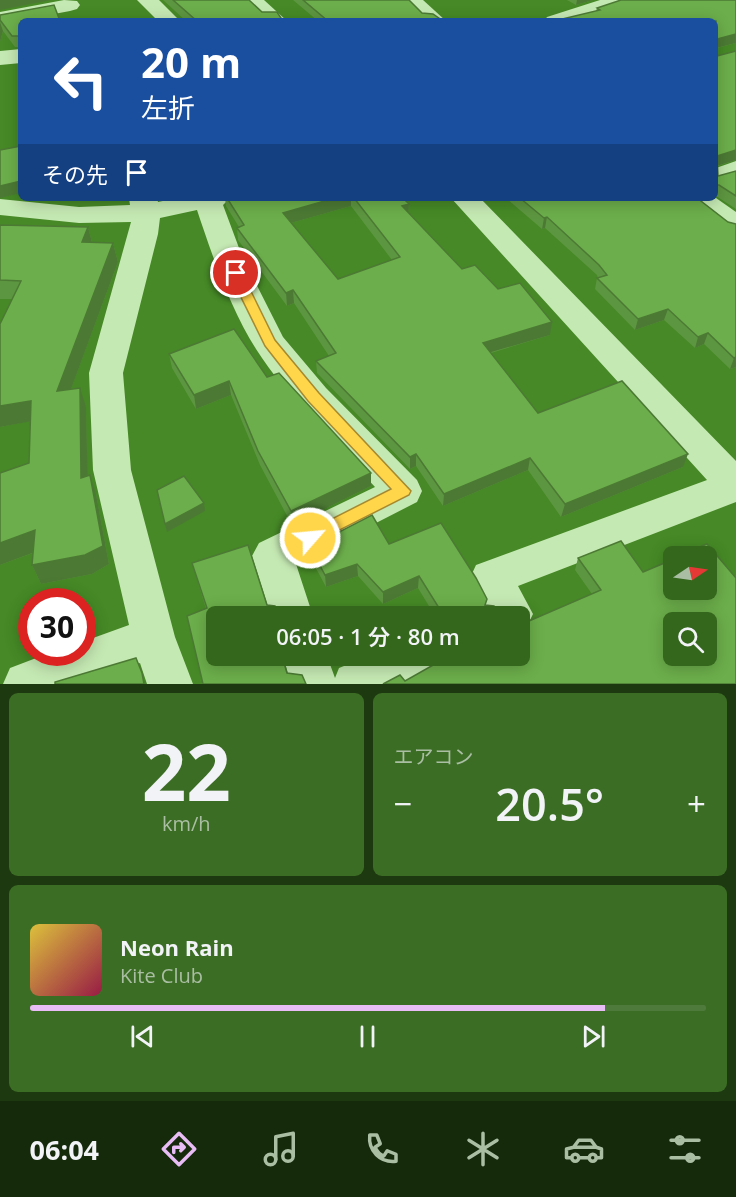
<!DOCTYPE html>
<html lang="ja">
<meta charset="utf-8">
<style>
body{margin:0;font-family:"Open Sans","Noto Sans JP",sans-serif;background:#3c6d25;color:#f1f3f6;height:100vh;display:flex;flex-direction:column;font-size:22px;white-space:nowrap}
*{box-sizing:border-box;margin:0}
p{font-size:20px;color:#a9bea3}
.icon{flex:none;width:33px;height:33px;fill:none;stroke:currentColor;stroke-width:2;stroke-linecap:round;stroke-linejoin:round}
.map{position:relative;height:684px;overflow:hidden}
.side{display:flex;flex-direction:column;gap:9px;padding:9px;background:#1d390f;flex:1}
.side>*{flex:none}
.hud{position:absolute;left:18px;top:18px;width:700px;height:183px;border-radius:9px;box-shadow:0 3px 15px #0003;background:#1a4fa0;color:#fff;overflow:hidden}
.needle{width:39px;rotate:77deg}
.tools{position:absolute;left:663px;top:546px;display:grid;gap:12px}
.tools a{display:grid;place-items:center;width:54px;height:54px;border-radius:9px;background:#34671c;box-shadow:0 3px 15px #0003;font-size:30px}
.speed{position:absolute;left:18px;top:588px;display:flex;gap:12px;font-size:30px;font-weight:700;text-align:center}
.speed>*{display:grid;place-content:center;width:78px;height:78px;border-radius:50%;background:#34671c;box-shadow:0 3px 15px #0003;line-height:1}
.speed .limit{border:9px solid #d22;background:#fff;color:#111}
.pin{position:absolute;display:grid;place-items:center;width:51px;height:51px;color:#fff;margin:-26px;border:3px solid #fff;border-radius:50%;box-shadow:0 2px 6px #0007}
.me{position:absolute;width:66px;margin:-33px;rotate:63deg;stroke-linejoin:round;filter:drop-shadow(0 0 4px #0008)}
.turn{display:flex;align-items:center;gap:21px;height:126px;padding:0 24px;font-size:27px}
.turn .icon{width:78px;height:78px;stroke-width:2.5}
.turn b{display:block;font-size:42px;line-height:51px}
.then{display:flex;align-items:center;height:57px;padding:0 24px;background:#0003;gap:12px;font-size:22px}
.big{font-size:45px;font-weight:600;line-height:1.1}
.side .tile{flex:1;display:flex;flex-direction:column;justify-content:center;gap:9px;min-width:0;padding:0 21px;border-radius:9px;background:#3c6d25}
.side .dial{align-items:center;gap:0}
.dial b{font-size:78px;line-height:1}
.song{display:flex;align-items:center;gap:18px}
.cover{width:72px;height:72px;border-radius:9px;background:linear-gradient(135deg,hsl(50 70% 55%),hsl(340 70% 35%))}
.played{height:6px;border-radius:3px;background:linear-gradient(90deg,#e8bcf4 85%,#4e7b3b 85%)}
.keys{display:flex;justify-content:space-around;direction:ltr}
.heat{display:flex;justify-content:space-between;align-items:center;font-size:33px;direction:ltr}
.side .tiles{flex:1;display:grid;gap:9px;grid-template-columns:1fr 1fr}
.tile:last-child{grid-column:span 2}
.trip{position:absolute;left:206px;top:606px;width:324px;height:60px;border-radius:9px;background:#34671c;box-shadow:0 3px 15px #0003;font-weight:600;line-height:60px;text-align:center}
.tab-bar{display:flex;height:96px;justify-content:space-around;align-items:center;background:#15290b;color:#a9bea3}
.tab-bar .icon{width:42px;height:42px}
.tab-bar .active{color:#e8bcf4}
.tab-bar b{font-size:27px;color:#f1f3f6}
.map>svg:first-child{display:block}
.lines{fill:none;stroke-linecap:round;stroke-linejoin:round}
.minor{fill:#c5e9b3;fill-rule:evenodd}
.wall{fill:#5d9640;fill-rule:evenodd}
.shaded-wall{fill:#4c7a34}
.building{fill:#6cae4b;stroke:#4c7a34;stroke-width:1.5;fill-rule:evenodd}
.route{fill:#ffd54a;stroke:#a68a30;stroke-width:1.5}
</style>
<div class="map">
<svg width="736" height="684" viewBox="0 0 736 684">
<rect width="100%" height="100%" fill="#468926"/>
<g class="lines">
<g class="minor">
<path d="M64 0 77 1 80 5 77 9 70 11 0 24V12Z"/>
<path d="M137 0H159L180 21H158Z"/>
<path d="M242 0H264L287 21H264Z"/>
<path d="M400 0H423L446 21H423Z"/>
<path d="M600 0H631L628 4 575 21H544L547 17Z"/>
<path d="M21 49V63L0 65V51Z"/>
<path d="M736 161V178L716 185V168Z"/>
<path d="M129 198H157L158 202 177 198H230L223 205 242 256 283 337 326 388 417 480 422 491 417 502 296 564 313 616H271L252 556 259 543 375 487C335 443 288 399 256 349 230 308 212 255 197 210L160 218 158 234 123 373 131 470 175 637 193 684H147L140 663 84 684H3L10 668 52 652H82V642L129 625 93 470 89 373 131 222 79 223 0 215V199L79 207 130 205Z"/>
<path d="M451 198H480L736 461V502L518 586 533 614 526 628 519 631V616H485L487 611 470 578 476 565 707 480Z"/>
<path d="M684 198H716L736 212V234L726 231Z"/>
<path d="M283 656H327L335 678 339 668 369 656H441L435 671 406 684H291Z"/>
</g>
</g>
<g class="wall">
<path d="M163 0H249L262 12 283 21H186Z"/>
<path d="M293 0H409L422 13 443 21H318Z"/>
<path d="M567 0H593L576 5Z"/>
<path d="M736 0V43L717 48V56L736 51V160L718 166V176L736 171V209L716 196V21L596 11 597 8Z"/>
<path d="M0 15 21 21V49L20 47H15L3 31 0 42Z"/>
<path d="M225 198H403L409 204 408 213 462 269 498 289 550 335 491 353 538 413 683 467 561 517 528 470 443 506 416 466 410 469 317 373 316 361 329 356 294 303 287 306 238 240 237 228 239 227 226 206ZM351 206 392 260 338 279 291 223Z"/>
<path d="M506 198H697L728 222 736 224V367L730 369 704 344 695 348 664 320 635 330 595 289 597 278H598L597 275 545 228 542 229Z"/>
<path d="M0 225 88 227 92 242 113 243 118 262 71 389 86 407 87 476 96 494 109 564 92 574 41 584 32 565 33 553 0 565V473L29 463 30 421 0 427V324L12 299H0Z"/>
<path d="M169 354 267 377 371 473V486L292 525 260 465 231 395 196 409 172 368Z"/>
<path d="M389 544 486 605 500 616H435L418 588 383 604 358 576 326 587 311 559 310 547Z"/>
<path d="M578 558 643 572 405 681 522 624 592 594 575 570Z"/>
<path d="M192 563 216 616 287 673 203 684 206 609Z"/>
</g>
<g class="shaded-wall">
<path d="M0 0H51L0 10Z"/>
<path d="M577 0H593L576 5Z"/>
<path d="M0 22 3 31 0 42Z"/>
<path d="M736 29V43L716 48 717 39Z"/>
<path d="M736 150V160L716 166 717 156Z"/>
<path d="M21 181V193L0 198V186Z"/>
<path d="M335 198H351V206L284 225 283 213Z"/>
<path d="M409 204 408 216 402 206Z"/>
<path d="M547 217 545 228 542 229 544 218Z"/>
<path d="M88 227 93 246 82 242Z"/>
<path d="M113 243 118 262 63 411 57 391Z"/>
<path d="M293 290 294 303 287 306 286 293Z"/>
<path d="M668 309 664 320 635 330 638 319Z"/>
<path d="M552 322 550 335 481 355 483 343Z"/>
<path d="M708 333 704 344 695 348 698 337Z"/>
<path d="M736 357V367L730 369 734 358Z"/>
<path d="M229 381 231 395 196 409 194 395Z"/>
<path d="M80 388 86 407 88 497 81 478Z"/>
<path d="M31 401 38 420 0 427V406Z"/>
<path d="M416 454V466L410 469V457Z"/>
<path d="M688 454 683 467 561 517 565 504Z"/>
<path d="M530 458 528 470 443 506 444 494Z"/>
<path d="M371 473V486L292 525 291 511Z"/>
<path d="M90 475 96 494 109 564 92 574 41 584 32 565Z"/>
<path d="M204 503 205 511 167 532 165 524Z"/>
<path d="M35 530 43 549 0 565V543Z"/>
<path d="M357 564 358 576 326 587 325 575Z"/>
<path d="M419 576 418 588 383 604V592Z"/>
</g>
<g class="building">
<path d="M173 0H249L262 12H277L283 21H197Z"/>
<path d="M303 0H409L422 13 433 14 443 21H328Z"/>
<path d="M621 0H736V34L717 39V56L736 51V150L717 156 718 176 736 171V196L719 185H716V21H554L600 10 597 8Z"/>
<path d="M54 5 60 21H21V47L19 36H12L0 20V15Z"/>
<path d="M21 146V181L0 186V150Z"/>
<path d="M227 198H335L283 213 338 279 400 257 354 198H403L409 204 402 206 462 269 475 265 498 289 520 283 552 322 483 343 538 413 622 381 688 454 565 504 530 458 444 494 416 454 410 457 316 361 336 353 293 290 286 293 237 228 244 225Z"/>
<path d="M520 198H697L728 222 736 224V357L734 358 708 333 698 337 668 309 638 319 597 278 607 275 599 265 547 217 544 218Z"/>
<path d="M0 225 88 227 82 242 113 243 57 391 80 388 81 478 90 475 103 546 85 555 32 565 35 530 0 543V473L29 463 31 401 0 406V324L21 281 0 280Z"/>
<path d="M234 329 267 377 279 373 371 473 291 511 258 451 229 381 194 395 169 354Z"/>
<path d="M184 476 204 503 165 524 157 490Z"/>
<path d="M372 515 389 544 441 523 476 578 487 599 485 605 494 606 500 616H444L419 576 383 592 357 564 325 575 310 547Z"/>
<path d="M621 541 643 572 674 559V590H706V556H678L707 544 736 578V684H383L400 675 405 681 449 656H519V620L522 624 601 590 578 558ZM674 622H706V656H674Z"/>
<path d="M248 545 267 605 275 606 279 616H216V656H282L287 673 302 675 306 684H203L187 616 207 608 192 563Z"/>
<path d="M513 612 516 616H506Z"/>
<path d="M136 658 142 673 144 684H55V682Z"/>
</g>
<path class="route" d="M236 269 242 273 275 340 319 393 411 491 409 495 310 545 304 543 302 538 304 533 391 489 308 401 265 346 229 273Z"/>
</svg>
<div class="tools">
<a><svg class="needle" viewBox="-14 -14 28 28"><path d="M0-13l5 13h-10z" fill="#e53935"/><path d="M0 13l5-13h-10z" fill="#a9bea3"/></svg></a>
<a><svg class="icon" aria-label="search" viewBox="0 0 24 24"><circle cx="10" cy="10" r="6"/><path d="M15 15l6 6"/></svg></a>
</div>
<div class="speed"><div class="limit">30</div></div>
<div class="pin" style="left:236px;top:273px;background:#d93025"><svg class="icon" aria-label="arrive" viewBox="0 0 24 24"><path d="M6 21V4h12l-3 4 3 4H6"/></svg></div>
<svg class="me" style="left:310px;top:538px" viewBox="-20 -20 40 40"><circle r="17" fill="#ffd54a" stroke="#fff" stroke-width="3"/><path d="M0-11L8 9 0 5-8 9z" fill="#fff"/></svg>
<div class="trip">06:05 · 1 分 · 80 m</div>
<div class="hud">
<div class="turn"><svg class="icon" aria-label="left" viewBox="0 0 24 24"><path d="M17 20v-9H6M10 6l-5 5 5 5"/></svg><div><b>20 m</b>左折</div></div>
<div class="then">その先<svg class="icon" aria-label="arrive" viewBox="0 0 24 24"><path d="M6 21V4h12l-3 4 3 4H6"/></svg></div>
</div>
</div>
<section class="side">
<div class="tiles">
<div class="tile dial"><b>22</b><p>km/h</p></div>
<div class="tile"><p>エアコン</p>
<div class="heat"><a>−</a><b class="big">20.5°</b><a>+</a></div>
</div>
<div class="tile">
<div class="song"><i class="cover"></i><div><b>Neon Rain</b><p>Kite Club</p></div></div>
<div class="played"></div>
<div class="keys"><svg class="icon" aria-label="previous" viewBox="0 0 24 24"><path d="M18 5L8 12l10 7zM5 5v14"/></svg><svg class="icon" aria-label="pause" viewBox="0 0 24 24"><path d="M8 5v14M16 5v14"/></svg><svg class="icon" aria-label="next" viewBox="0 0 24 24"><path d="M6 5l10 7-10 7zM19 5v14"/></svg></div>
</div>
</div>
</section>
<nav class="tab-bar">
<b>06:04</b>
<svg class="icon active" aria-label="directions" viewBox="0 0 24 24"><path d="M12 3l9 9-9 9-9-9zM9 14v-3h6M13 9l2 2-2 2"/></svg>
<svg class="icon" aria-label="music" viewBox="0 0 24 24"><path d="M9 18V5l10-2v13"/><circle cx="6" cy="18" r="3"/><circle cx="16" cy="16" r="3"/></svg>
<svg class="icon" aria-label="phone" viewBox="0 0 24 24"><path d="M5 4h4l2 5-3 2q2 4 5 5l2-3 5 2v4C11 20 4 13 5 4z"/></svg>
<svg class="icon" aria-label="climate" viewBox="0 0 24 24"><path d="M12 3v18M4 7l16 10M4 17L20 7"/></svg>
<svg class="icon" aria-label="car" viewBox="0 0 24 24"><path d="M5 17H2v-5l4-1 3-4h7l3 4 3 1v5h-3M9 17h6M6 11h13"/><circle cx="7" cy="17" r="2"/><circle cx="17" cy="17" r="2"/></svg>
<svg class="icon" aria-label="filters" viewBox="0 0 24 24"><path d="M4 7h16M4 17h16"/><circle cx="9" cy="7" r="2"/><circle cx="15" cy="17" r="2"/></svg>
</nav>
